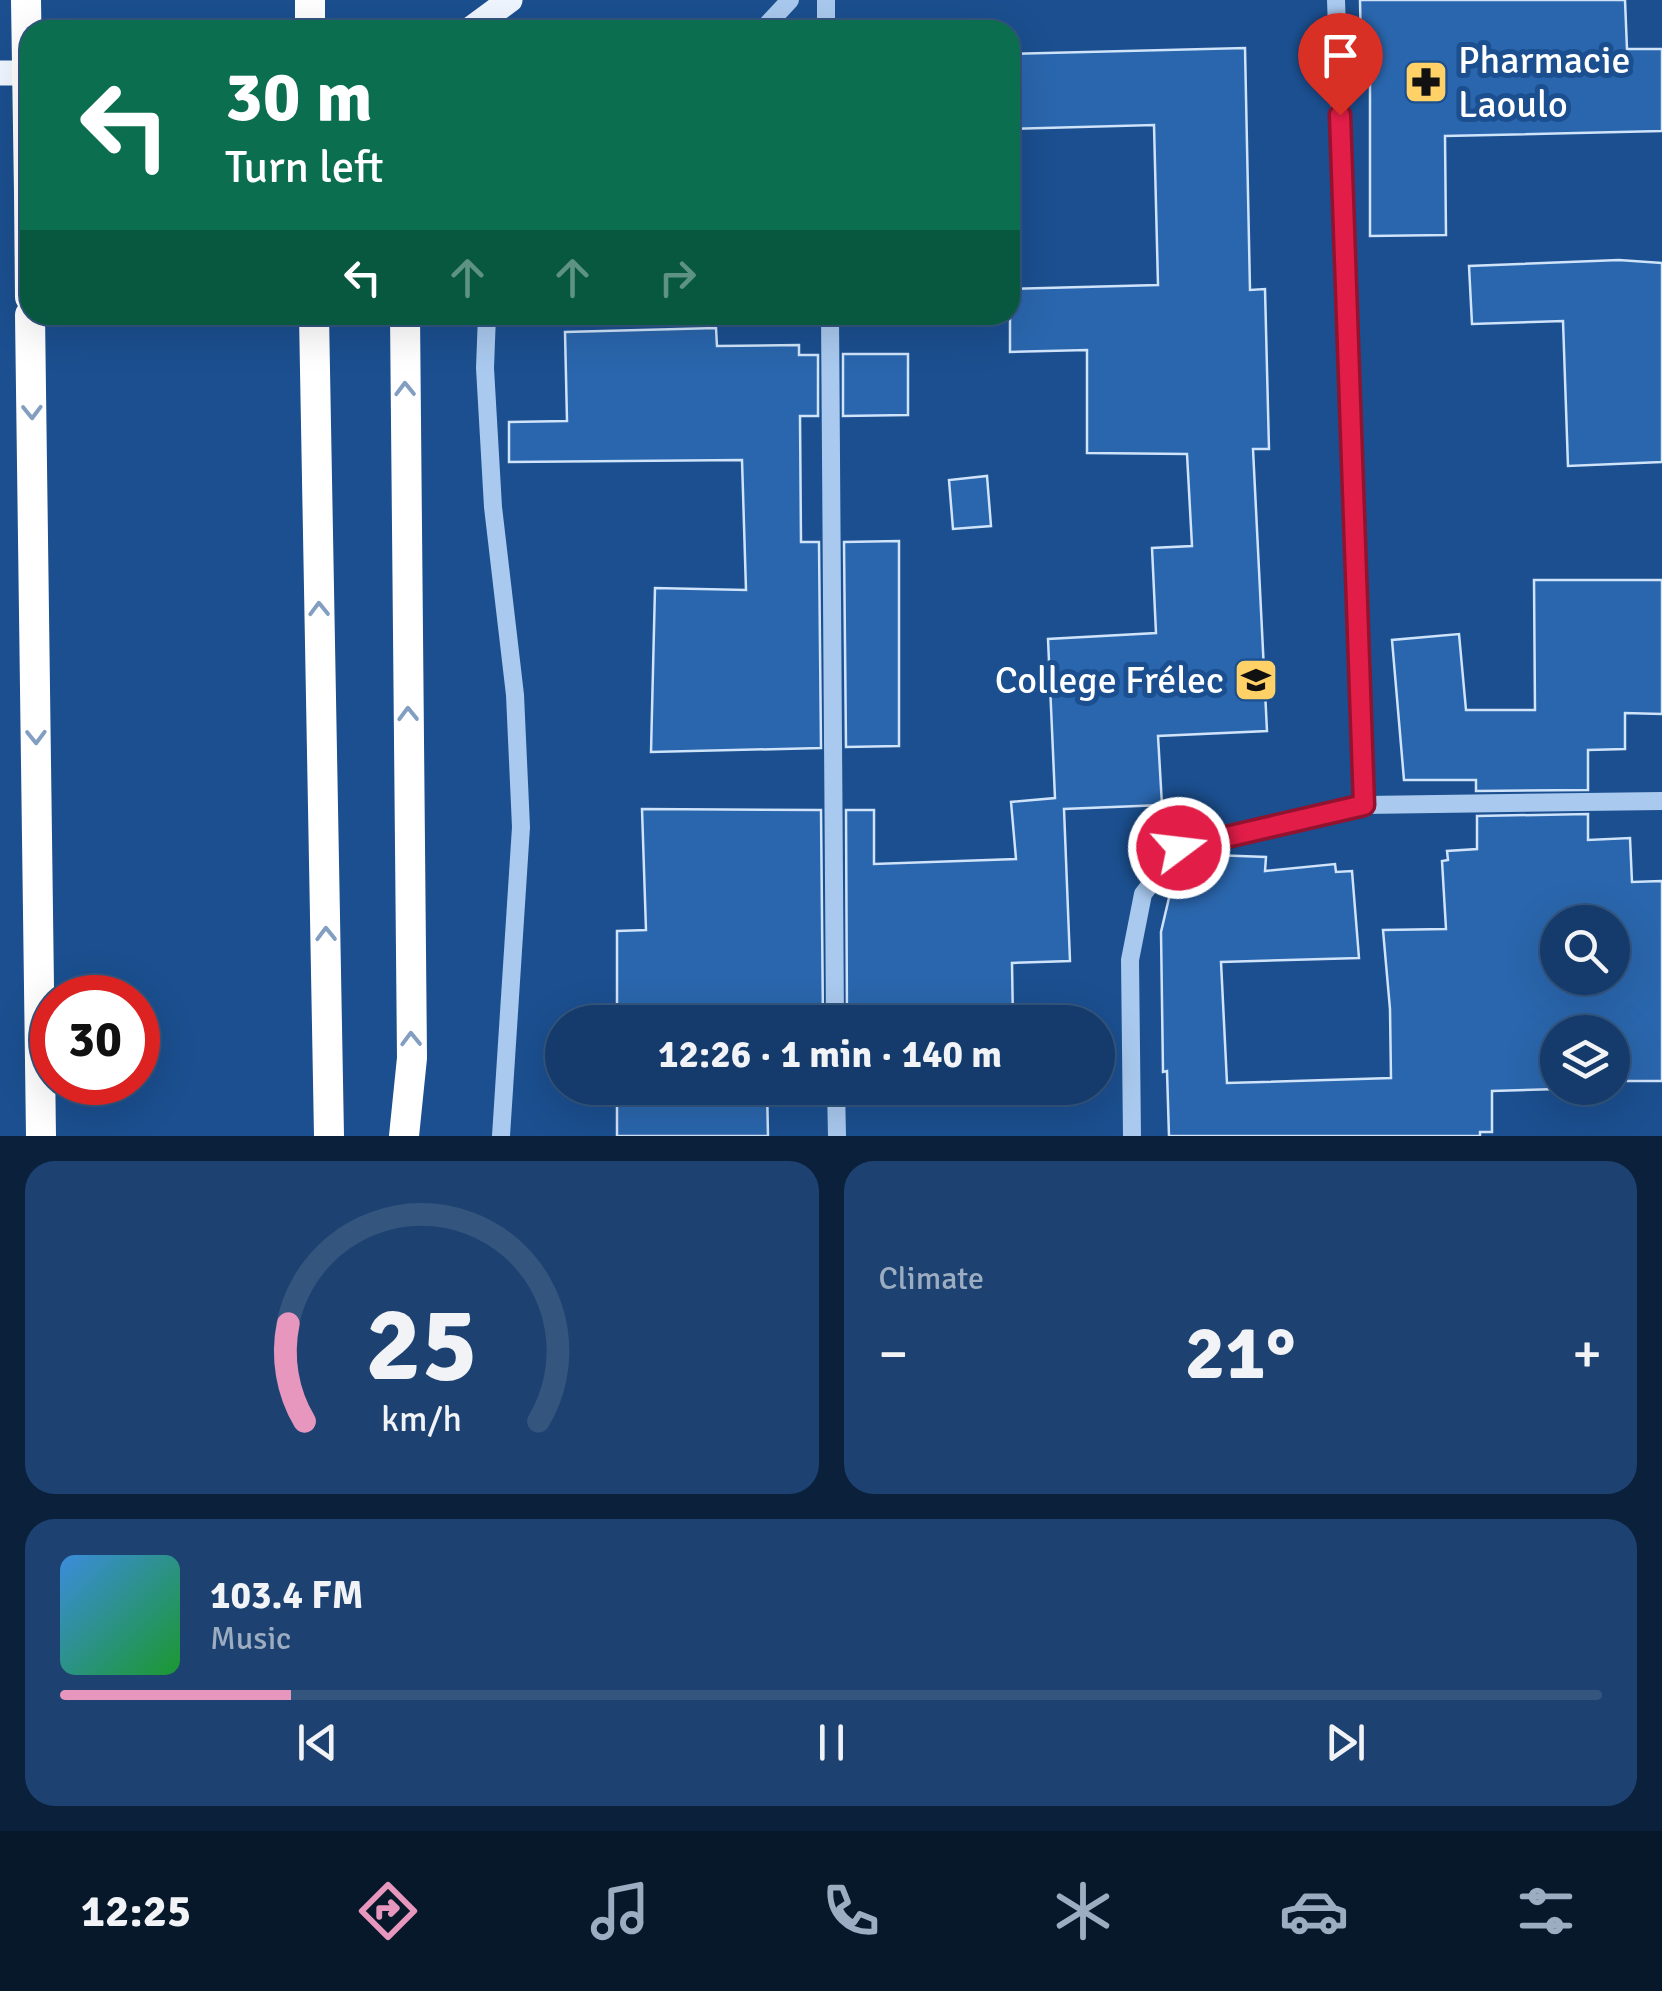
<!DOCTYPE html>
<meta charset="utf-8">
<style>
body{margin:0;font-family:Signika,sans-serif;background:#1d4271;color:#f1f3f6;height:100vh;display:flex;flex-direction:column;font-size:38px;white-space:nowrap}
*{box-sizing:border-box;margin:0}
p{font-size:32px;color:#9dadc1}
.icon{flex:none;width:55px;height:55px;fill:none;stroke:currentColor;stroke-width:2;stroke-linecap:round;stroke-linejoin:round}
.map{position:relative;height:1136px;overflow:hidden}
.panel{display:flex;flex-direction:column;gap:25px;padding:25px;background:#0b203b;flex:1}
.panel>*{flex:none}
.banner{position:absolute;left:20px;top:20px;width:1000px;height:305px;border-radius:30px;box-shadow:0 10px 40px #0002,0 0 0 2px #33557e;background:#0b6e4f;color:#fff;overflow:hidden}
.fabs{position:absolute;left:1540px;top:905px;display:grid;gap:20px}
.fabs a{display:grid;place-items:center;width:90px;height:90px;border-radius:50%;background:#143b6b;box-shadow:0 10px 40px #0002,0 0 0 2px #33557e;font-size:50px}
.speed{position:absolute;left:30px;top:975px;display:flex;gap:20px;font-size:50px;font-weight:700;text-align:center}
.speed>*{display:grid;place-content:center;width:130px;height:130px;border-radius:50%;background:#143b6b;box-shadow:0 10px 40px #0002,0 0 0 2px #33557e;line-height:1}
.speed .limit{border:15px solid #d22;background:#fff;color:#111}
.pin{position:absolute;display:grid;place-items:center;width:85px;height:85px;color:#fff;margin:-102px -42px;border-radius:50% 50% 50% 0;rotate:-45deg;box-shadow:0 0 10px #0007}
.pin .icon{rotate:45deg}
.me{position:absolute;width:110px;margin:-55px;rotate:75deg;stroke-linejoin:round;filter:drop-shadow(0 0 8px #0008)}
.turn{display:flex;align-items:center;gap:35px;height:210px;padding:0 40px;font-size:45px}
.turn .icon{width:130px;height:130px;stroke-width:2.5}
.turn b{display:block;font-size:70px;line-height:85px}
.lanes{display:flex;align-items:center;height:95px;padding:0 40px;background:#0003;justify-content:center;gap:50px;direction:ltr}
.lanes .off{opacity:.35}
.big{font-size:75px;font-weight:700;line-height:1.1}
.panel .widget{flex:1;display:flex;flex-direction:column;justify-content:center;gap:15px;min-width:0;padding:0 35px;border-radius:30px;background:#1d4271}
.panel .dial{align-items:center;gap:0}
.dial svg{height:260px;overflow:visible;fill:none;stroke:#33557e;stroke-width:7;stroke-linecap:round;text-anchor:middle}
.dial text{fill:#f1f3f6;stroke:none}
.song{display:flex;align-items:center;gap:30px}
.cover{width:120px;height:120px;border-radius:15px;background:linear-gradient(135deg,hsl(210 70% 55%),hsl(130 70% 35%))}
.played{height:10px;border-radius:5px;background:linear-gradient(90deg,#e797bd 15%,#33557e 15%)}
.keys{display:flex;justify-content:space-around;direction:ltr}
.heat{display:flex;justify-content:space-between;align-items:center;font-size:55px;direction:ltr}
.panel .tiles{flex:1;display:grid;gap:25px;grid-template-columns:1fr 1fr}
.widget:last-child{grid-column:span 2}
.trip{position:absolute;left:545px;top:1005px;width:570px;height:100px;border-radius:50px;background:#143b6b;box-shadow:0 10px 40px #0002,0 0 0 2px #33557e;font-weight:700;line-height:100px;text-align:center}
.menu{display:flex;height:160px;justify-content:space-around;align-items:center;background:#08182b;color:#9dadc1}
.menu .icon{width:70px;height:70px}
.menu .active{color:#e797bd}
.menu b{font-size:45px;color:#f1f3f6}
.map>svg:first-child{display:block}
.building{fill:#2a66ad;stroke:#cfe3fa;stroke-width:2.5;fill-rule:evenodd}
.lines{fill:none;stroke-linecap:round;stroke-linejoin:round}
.minor{stroke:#a9c9ee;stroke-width:18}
.major{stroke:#f0f6ff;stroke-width:25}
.highway{stroke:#fff;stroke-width:30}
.highway-bridge{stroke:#fff;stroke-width:30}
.oneway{stroke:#829ec1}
.route-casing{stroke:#92132f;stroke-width:25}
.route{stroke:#e11d48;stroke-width:18}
.labels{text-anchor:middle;stroke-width:10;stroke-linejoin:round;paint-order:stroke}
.poi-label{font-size:38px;fill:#fff;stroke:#1b4f8f;text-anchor:start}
</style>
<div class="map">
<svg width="1662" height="1136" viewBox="0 0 1662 1136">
<rect width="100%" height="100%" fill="#1b4f8f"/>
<g class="building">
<path d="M1360 0H1625L1627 49H1662V131L1445 136 1446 235 1370 236V49H1361Z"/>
<path d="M1245 48 1250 290 1265 289 1269 449H1253L1267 731 1158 736 1162 805 1064 809 1070 961 1012 963 1013 1022H847L846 810H874V864L1016 859 1011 802 1055 798 1048 639 1156 633 1152 548 1192 546 1187 454 1087 453V350L1010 352V289L1158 285 1154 125 1010 129V54Z"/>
<path d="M1619 260 1662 263V462L1568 466 1563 321 1472 324 1469 266Z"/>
<path d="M716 328 717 346 799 345V355H818V416H800L801 542H819L821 748 651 752 655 588 746 590 742 460 509 462V422L567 421 565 332Z"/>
<path d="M843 354H908V415L843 416Z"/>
<path d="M987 476 991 526 953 529 949 480Z"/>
<path d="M899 541V746L846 747 844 542Z"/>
<path d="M1534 580H1662V714L1625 713V749L1588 750V790L1476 791V780H1404L1392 640 1459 634 1466 710H1535Z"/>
<path d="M642 809 821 810 823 1022H617V931L646 930Z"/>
<path d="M1588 814V840L1630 838 1632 882 1662 881V1081H1612V1032H1558V1088H1592L1492 1091V1132H1480V1136H1169L1167 1071 1163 1072 1161 932 1169 898 1213 855 1266 857 1265 871 1335 864 1336 872 1352 871 1359 958 1221 962 1227 1083 1391 1078 1390 1009 1383 930 1446 929 1442 861 1448 860 1447 851 1477 849V816ZM1558 922H1612V978H1558Z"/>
<path d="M617 1088H767L768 1136H617Z"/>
</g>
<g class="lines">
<g class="minor">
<path d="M826 0V30"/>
<path d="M1336 0 1364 805"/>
<path d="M762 30 790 0"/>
<path d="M487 315 485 368 493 507 515 695 521 827 501 1136"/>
<path d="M830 315 835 1022"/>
<path d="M836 1088 837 1136"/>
<path d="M1132 1136 1130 960 1143 894 1179 848 1364 805 1662 801"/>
</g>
<g class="major">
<path d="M469 30 510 0"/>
<path d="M0 73H30"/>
</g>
<g class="highway">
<path d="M310 0V30"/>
<path d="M29 193 30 297"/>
<path d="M30 315 41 1136"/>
<path d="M314 315 329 1136"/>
<path d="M404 1136 412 1058 405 315"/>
</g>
<path class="highway-bridge" d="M26 0 29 193"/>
</g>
<defs><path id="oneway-chevron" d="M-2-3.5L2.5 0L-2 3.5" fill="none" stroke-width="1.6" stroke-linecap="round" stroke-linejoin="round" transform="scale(2.5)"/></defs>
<g class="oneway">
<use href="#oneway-chevron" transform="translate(405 389) rotate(-91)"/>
<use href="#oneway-chevron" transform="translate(32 412) rotate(89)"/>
<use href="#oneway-chevron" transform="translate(319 609) rotate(-91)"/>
<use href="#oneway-chevron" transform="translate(408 714) rotate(-91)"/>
<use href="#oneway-chevron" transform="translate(36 737) rotate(89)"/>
<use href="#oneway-chevron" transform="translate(326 934) rotate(-91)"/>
<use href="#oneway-chevron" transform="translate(411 1039) rotate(-91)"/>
</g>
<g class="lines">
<defs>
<path id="route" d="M1179 848 1364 805 1340 115"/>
</defs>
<use href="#route" class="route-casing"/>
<use href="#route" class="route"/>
</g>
<defs>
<symbol id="pharmacy-square" viewBox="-11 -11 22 22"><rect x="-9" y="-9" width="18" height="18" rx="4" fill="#ffd166" stroke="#1b4f8f"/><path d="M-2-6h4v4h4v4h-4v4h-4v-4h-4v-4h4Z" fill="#111"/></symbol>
<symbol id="school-square" viewBox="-11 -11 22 22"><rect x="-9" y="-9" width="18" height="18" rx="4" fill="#ffd166" stroke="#1b4f8f"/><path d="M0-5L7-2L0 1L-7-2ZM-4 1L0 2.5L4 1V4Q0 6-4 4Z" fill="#111"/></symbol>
</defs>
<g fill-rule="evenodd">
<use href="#pharmacy-square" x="1401" y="57" width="50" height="50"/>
<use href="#school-square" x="1231" y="655" width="50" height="50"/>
</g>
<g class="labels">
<g class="poi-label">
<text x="1458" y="73">Pharmacie<tspan x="1458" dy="44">Laoulo</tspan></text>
<text x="1224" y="693" text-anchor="end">College Frélec</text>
</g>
</g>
</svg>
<div class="fabs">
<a><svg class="icon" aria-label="search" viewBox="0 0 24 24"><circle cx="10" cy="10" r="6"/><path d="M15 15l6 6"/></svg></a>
<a><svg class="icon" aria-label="layers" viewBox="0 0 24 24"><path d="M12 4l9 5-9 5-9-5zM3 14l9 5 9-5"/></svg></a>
</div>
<div class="speed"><div class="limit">30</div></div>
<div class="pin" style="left:1340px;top:115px;background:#d93025"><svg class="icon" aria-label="arrive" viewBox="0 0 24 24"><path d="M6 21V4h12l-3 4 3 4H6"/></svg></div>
<svg class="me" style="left:1179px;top:848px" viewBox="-20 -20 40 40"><circle r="17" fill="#e11d48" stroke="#fff" stroke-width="3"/><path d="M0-11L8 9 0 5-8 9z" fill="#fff"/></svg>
<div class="trip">12:26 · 1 min · 140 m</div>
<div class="banner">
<div class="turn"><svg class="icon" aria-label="left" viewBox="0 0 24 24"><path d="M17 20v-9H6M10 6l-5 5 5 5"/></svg><div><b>30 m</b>Turn left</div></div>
<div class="lanes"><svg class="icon" aria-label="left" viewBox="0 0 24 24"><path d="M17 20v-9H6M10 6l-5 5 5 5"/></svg><svg class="icon off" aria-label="ahead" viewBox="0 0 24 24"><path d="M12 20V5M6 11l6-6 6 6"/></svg><svg class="icon off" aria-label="ahead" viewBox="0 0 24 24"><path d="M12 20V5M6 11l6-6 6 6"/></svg><svg class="icon off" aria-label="right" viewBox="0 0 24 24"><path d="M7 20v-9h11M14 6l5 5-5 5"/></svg></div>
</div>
</div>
<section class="panel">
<div class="tiles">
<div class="widget dial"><svg viewBox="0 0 100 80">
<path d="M14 69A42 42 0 1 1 86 69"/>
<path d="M14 69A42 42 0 0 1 9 39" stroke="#e797bd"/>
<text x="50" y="56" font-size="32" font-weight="700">25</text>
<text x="50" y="72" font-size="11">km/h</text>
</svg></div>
<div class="widget"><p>Climate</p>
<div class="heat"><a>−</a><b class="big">21°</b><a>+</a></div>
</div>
<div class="widget">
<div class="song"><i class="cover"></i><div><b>103.4 FM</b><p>Music</p></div></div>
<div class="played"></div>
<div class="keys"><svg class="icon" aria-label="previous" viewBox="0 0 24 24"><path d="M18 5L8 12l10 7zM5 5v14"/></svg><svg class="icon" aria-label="pause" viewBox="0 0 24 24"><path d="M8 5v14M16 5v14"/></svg><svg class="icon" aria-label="next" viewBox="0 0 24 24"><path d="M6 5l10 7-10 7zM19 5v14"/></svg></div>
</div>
</div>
</section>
<nav class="menu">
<b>12:25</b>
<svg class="icon active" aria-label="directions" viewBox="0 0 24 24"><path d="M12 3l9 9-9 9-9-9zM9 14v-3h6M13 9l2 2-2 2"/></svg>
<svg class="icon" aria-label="music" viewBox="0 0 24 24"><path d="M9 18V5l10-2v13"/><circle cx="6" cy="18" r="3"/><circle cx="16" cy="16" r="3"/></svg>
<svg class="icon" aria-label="phone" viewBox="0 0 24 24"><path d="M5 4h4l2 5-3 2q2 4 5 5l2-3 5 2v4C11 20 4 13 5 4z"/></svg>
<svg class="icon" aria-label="climate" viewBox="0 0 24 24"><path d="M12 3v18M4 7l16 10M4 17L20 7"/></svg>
<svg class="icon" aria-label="car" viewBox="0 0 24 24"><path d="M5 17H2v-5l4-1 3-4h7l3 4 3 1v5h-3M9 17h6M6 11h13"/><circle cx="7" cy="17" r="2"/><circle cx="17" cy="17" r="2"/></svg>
<svg class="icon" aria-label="filters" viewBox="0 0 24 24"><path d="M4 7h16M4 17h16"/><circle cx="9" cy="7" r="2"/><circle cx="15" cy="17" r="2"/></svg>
</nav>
